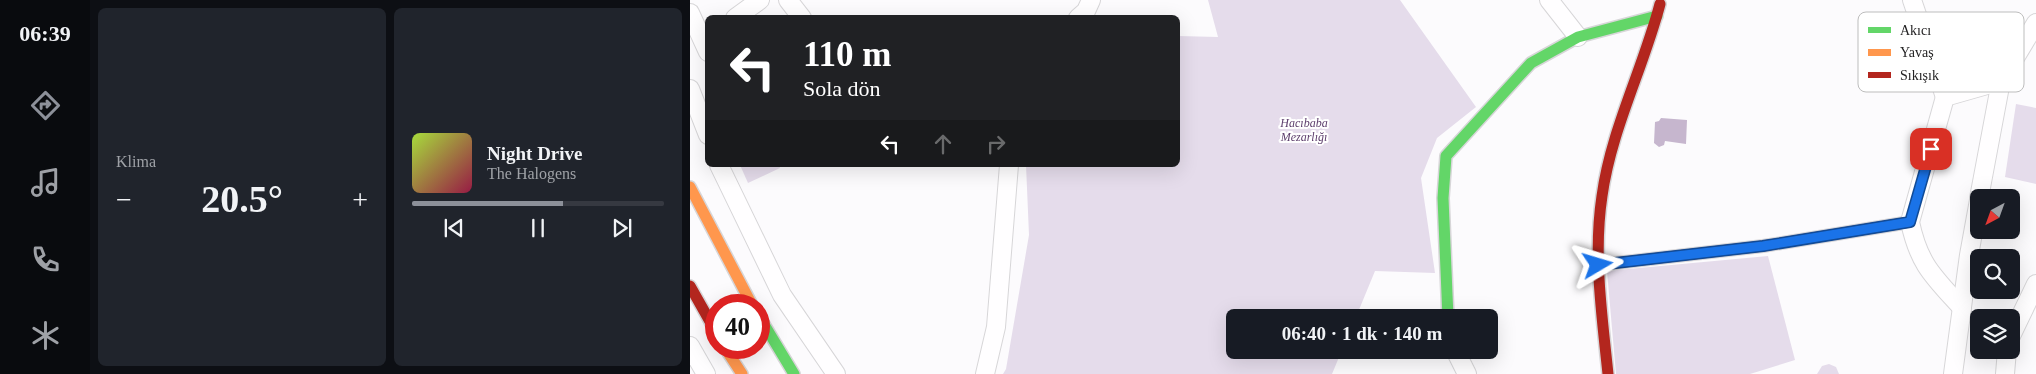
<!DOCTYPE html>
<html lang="tr">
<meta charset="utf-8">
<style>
body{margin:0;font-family:Georgia,serif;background:#20242c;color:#f1f3f6;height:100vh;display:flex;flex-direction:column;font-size:19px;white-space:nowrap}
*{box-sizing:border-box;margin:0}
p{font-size:16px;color:#9ea1a6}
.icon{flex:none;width:28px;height:28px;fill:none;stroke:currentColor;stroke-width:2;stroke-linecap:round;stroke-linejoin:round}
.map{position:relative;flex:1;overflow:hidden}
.sheet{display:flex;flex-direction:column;gap:8px;padding:8px;background:#0d0f14;width:600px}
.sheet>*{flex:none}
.banner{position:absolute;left:15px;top:15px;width:475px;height:152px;border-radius:8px;box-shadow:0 5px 20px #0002;background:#202124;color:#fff;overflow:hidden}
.needle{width:32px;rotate:221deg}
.buttons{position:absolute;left:1280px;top:189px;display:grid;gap:10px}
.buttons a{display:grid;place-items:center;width:50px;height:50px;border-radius:8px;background:#171b24;box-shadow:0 5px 20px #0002;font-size:25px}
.speed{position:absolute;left:15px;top:294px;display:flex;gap:10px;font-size:25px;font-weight:700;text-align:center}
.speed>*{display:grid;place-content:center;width:65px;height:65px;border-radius:50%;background:#171b24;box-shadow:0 5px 20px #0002;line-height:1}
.speed .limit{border:8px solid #d22;background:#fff;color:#111}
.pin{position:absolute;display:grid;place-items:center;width:42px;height:42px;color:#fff;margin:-21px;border-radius:10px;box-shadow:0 2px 8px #0006}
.me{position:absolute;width:55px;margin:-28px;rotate:83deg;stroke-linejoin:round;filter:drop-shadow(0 0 4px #0008)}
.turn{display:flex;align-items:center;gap:18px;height:105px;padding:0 15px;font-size:22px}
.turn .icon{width:65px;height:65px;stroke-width:2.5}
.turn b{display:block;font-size:35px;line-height:42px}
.lanes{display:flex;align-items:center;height:48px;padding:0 15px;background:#0003;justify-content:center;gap:25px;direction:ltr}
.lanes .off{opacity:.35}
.big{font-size:38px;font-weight:600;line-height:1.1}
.sheet .widget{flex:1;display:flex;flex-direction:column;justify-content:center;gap:8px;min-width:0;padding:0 18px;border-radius:8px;background:#20242c}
.song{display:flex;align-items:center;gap:15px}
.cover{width:60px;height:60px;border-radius:8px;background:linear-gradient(135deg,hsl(80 70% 55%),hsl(340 70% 35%))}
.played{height:5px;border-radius:2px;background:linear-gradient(90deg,#8c9099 60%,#363941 60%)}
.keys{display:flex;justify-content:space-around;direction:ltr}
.heat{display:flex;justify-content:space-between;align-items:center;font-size:28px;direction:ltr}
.sheet .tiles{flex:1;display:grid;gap:8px;grid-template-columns:repeat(2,1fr)}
.trip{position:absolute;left:536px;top:309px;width:272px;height:50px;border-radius:8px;background:#171b24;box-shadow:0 5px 20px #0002;font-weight:600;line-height:50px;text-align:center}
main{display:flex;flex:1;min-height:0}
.tabs{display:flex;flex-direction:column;width:90px;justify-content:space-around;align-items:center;background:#090b0e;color:#9ea1a6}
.tabs .icon{width:35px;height:35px}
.tabs .on{color:#8c9099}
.tabs b{font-size:22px;color:#f1f3f6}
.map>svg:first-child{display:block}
.green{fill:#e5dceb}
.water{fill:#c6b6ce}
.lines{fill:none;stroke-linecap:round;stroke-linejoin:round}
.street-casing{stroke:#d7d6d8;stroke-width:20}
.fast-casing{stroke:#d7d6d8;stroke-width:14}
.slow-casing{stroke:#d7d6d8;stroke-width:14}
.jam-casing{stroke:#d7d6d8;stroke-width:14}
.street{stroke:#fffeff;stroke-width:18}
.fast{stroke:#63d668;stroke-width:11}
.slow{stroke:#ff974d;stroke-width:11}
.jam{stroke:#b3261e;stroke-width:11}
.route-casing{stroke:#114b97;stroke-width:12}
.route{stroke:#1a73e8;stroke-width:9}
.labels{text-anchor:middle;stroke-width:4;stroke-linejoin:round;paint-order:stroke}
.park-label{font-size:12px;font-style:italic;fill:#5f406e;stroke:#fff}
.key{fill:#fff;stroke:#bdbdbd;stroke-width:1}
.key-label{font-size:14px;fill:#232223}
</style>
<main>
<nav class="tabs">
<b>06:39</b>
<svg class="icon on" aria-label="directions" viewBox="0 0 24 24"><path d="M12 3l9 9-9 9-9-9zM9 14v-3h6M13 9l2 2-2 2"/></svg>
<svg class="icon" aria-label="music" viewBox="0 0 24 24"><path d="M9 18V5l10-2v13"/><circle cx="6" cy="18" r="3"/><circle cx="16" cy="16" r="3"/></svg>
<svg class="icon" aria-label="phone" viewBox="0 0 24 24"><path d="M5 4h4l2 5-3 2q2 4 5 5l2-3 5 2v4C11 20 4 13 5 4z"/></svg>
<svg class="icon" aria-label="climate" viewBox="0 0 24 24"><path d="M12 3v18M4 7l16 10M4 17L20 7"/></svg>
</nav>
<section class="sheet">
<div class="tiles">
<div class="widget"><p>Klima</p>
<div class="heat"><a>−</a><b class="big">20.5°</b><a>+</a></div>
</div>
<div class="widget">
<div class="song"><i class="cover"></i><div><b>Night Drive</b><p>The Halogens</p></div></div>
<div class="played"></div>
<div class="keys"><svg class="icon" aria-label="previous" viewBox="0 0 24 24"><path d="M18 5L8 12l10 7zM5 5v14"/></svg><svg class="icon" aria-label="pause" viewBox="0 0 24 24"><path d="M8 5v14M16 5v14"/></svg><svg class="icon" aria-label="next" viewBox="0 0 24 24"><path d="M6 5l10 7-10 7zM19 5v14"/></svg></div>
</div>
</div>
</section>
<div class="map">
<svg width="1346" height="374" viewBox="0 0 1346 374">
<rect width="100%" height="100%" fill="#fcfbfd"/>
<g class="green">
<path d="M518 0H710L786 107 747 138 731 178 745 273 685 271 666 317 545 318V350H652L642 374H313L316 369 339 235 336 165H488V36L528 37Z"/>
<path d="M1326 104 1346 108V184L1315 177Z"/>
<path d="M50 165H89L90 168 58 183Z"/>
<path d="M1078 256 1105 360 1060 374H926L917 271Z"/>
<path d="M1139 364 1146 367 1149 374H1127L1132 366Z"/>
</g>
<path class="water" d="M971 118 997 120 996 144 975 141 974 145 969 147 964 143 965 122 969 121Z"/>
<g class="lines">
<defs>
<g id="street">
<path d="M98 0 112 18"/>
<path d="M859 0 888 37"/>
<path d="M1222 0 1255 97"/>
<path d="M0 13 18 52"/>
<path d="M45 18 70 0"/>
<path d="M388 18 396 11 401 0"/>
<path d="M0 89 18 135"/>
<path d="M29 165 92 295 146 374"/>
<path d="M1289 198 1311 81 1346 23"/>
<path d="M1272 308C1244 277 1229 265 1220 222L1255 97 1311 81"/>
<path d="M1321 336 1346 284"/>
<path d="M0 346 16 374"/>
<path d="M765 350 777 374"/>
<path d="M295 374 306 327 319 165"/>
<path d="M1263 374 1279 255 1289 200"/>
<path d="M1315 374 1317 350"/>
</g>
<g id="fast">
<path d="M69 316 104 374"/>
<path d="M758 318 753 198 756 156 841 63 888 37 967 16"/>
</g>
<g id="slow">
<path d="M0 187 62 305"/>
<path d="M35 348 52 374"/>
</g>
<g id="jam">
<path d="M908 265 1073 246 1220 222"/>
<path d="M0 286 26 332"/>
<path d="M918 374C912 315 903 255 912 196 921 130 953 69 970 4"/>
</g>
</defs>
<use href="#street" class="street-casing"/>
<use href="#fast" class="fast-casing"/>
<use href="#slow" class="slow-casing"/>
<use href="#jam" class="jam-casing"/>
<use href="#street" class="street"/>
<use href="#fast" class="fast"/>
<use href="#slow" class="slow"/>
<use href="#jam" class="jam"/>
</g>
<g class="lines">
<defs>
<path id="route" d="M908 265 1073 246 1220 222 1241 149"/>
</defs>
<use href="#route" class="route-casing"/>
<use href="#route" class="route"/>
</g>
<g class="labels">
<g class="park-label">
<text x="614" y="127">Hacıbaba<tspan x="614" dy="14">Mezarlığı</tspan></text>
</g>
</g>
<rect x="1168" y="12" width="166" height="80" rx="8" class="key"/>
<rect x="1178" y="27" width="23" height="6" fill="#63d668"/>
<rect x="1178" y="49" width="23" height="7" fill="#ff974d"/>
<rect x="1178" y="72" width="23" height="6" fill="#b3261e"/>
<g class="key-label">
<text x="1210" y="35">Akıcı</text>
<text x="1210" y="57">Yavaş</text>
<text x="1210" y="80">Sıkışık</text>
</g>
</svg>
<div class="buttons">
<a><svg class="needle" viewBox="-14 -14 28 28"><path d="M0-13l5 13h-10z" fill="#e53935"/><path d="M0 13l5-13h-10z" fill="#9ea1a6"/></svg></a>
<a><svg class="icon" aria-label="search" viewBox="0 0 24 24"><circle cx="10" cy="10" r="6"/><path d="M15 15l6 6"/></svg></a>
<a><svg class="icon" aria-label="layers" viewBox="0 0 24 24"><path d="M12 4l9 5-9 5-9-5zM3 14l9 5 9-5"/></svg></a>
</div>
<div class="speed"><div class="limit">40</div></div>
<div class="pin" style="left:1241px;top:149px;background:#d93025"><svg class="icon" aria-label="arrive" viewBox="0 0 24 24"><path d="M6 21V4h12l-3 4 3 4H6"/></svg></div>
<svg class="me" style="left:908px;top:265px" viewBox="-20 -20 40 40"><path d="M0-17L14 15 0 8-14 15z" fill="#1a73e8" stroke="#fff" stroke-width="4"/></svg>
<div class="trip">06:40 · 1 dk · 140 m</div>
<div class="banner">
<div class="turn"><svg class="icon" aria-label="left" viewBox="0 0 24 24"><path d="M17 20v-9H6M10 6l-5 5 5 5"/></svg><div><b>110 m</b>Sola dön</div></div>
<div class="lanes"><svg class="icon" aria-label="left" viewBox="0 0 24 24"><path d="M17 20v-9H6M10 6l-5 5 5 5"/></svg><svg class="icon off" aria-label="ahead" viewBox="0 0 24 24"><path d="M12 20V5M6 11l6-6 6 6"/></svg><svg class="icon off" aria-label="right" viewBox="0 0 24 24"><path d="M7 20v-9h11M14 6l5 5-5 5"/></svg></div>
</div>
</div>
</main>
